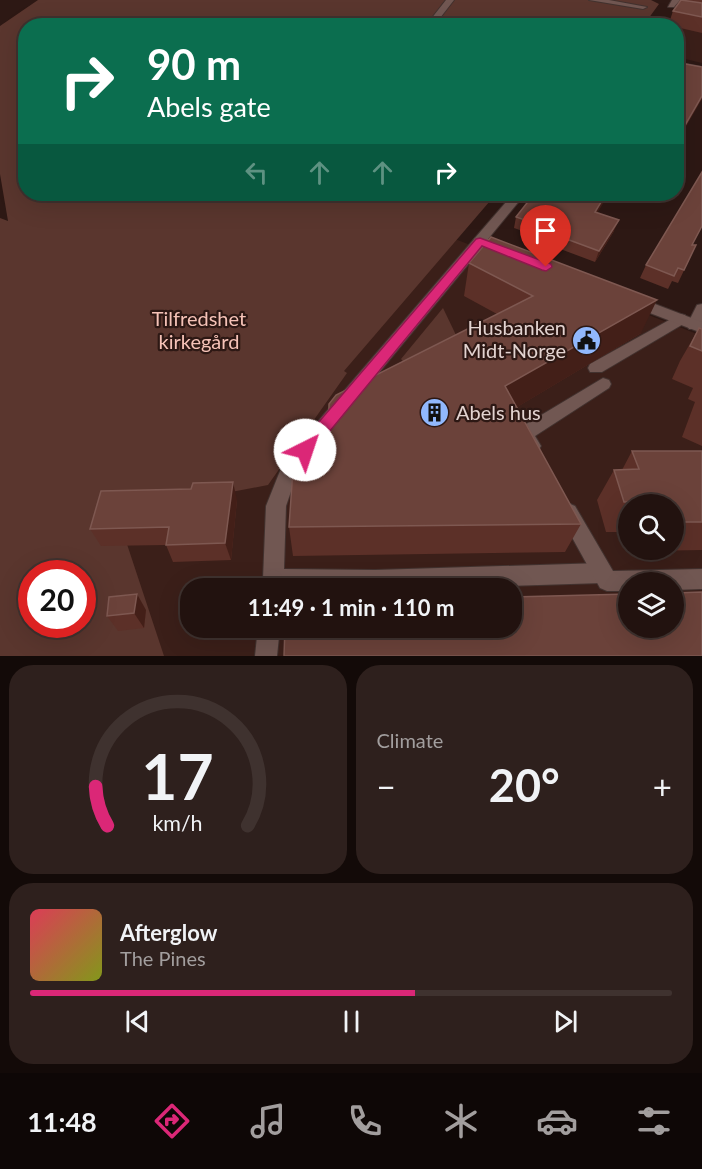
<!DOCTYPE html>
<meta charset="utf-8">
<style>
body{margin:0;font-family:Lato,sans-serif;background:#2e201d;color:#f1f3f6;height:100vh;display:flex;flex-direction:column;font-size:22px;white-space:nowrap}
*{box-sizing:border-box;margin:0}
p{font-size:20px;color:#a29e9e}
.icon{flex:none;width:33px;height:33px;fill:none;stroke:currentColor;stroke-width:2;stroke-linecap:round;stroke-linejoin:round}
.map{position:relative;height:656px;overflow:hidden}
.panel{display:flex;flex-direction:column;gap:9px;padding:9px;background:#130a08;flex:1}
.panel>*{flex:none}
.guide{position:absolute;left:18px;top:18px;width:666px;height:183px;border-radius:24px;box-shadow:0 6px 24px #0002,0 0 0 2px #3f322f;background:#0b6e4f;color:#fff;overflow:hidden}
.controls{position:absolute;left:618px;top:494px;display:grid;gap:12px}
.controls a{display:grid;place-items:center;width:66px;height:66px;border-radius:50%;background:#22120f;box-shadow:0 6px 24px #0002,0 0 0 2px #3f322f;font-size:30px}
.speed{position:absolute;left:18px;top:560px;display:flex;gap:12px;font-size:30px;font-weight:700;text-align:center}
.speed>*{display:grid;place-content:center;width:78px;height:78px;border-radius:50%;background:#22120f;box-shadow:0 6px 24px #0002,0 0 0 2px #3f322f;line-height:1}
.speed .limit{border:9px solid #d22;background:#fff;color:#111}
.pin{position:absolute;display:grid;place-items:center;width:51px;height:51px;color:#fff;margin:-62px -26px;border-radius:50% 50% 50% 0;rotate:-45deg;box-shadow:0 0 6px #0007}
.pin .icon{rotate:45deg}
.me{position:absolute;width:66px;margin:-33px;rotate:41deg;stroke-linejoin:round;filter:drop-shadow(0 0 4px #0008)}
.turn{display:flex;align-items:center;gap:21px;height:126px;padding:0 30px;font-size:27px}
.turn .icon{width:78px;height:78px;stroke-width:2.5}
.turn b{display:block;font-size:42px;line-height:51px}
.lanes{display:flex;align-items:center;height:57px;padding:0 30px;background:#0003;justify-content:center;gap:30px;direction:ltr}
.lanes .off{opacity:.35}
.big{font-size:45px;font-weight:700;line-height:1.1}
.panel .card{flex:1;display:flex;flex-direction:column;justify-content:center;gap:9px;min-width:0;padding:0 21px;border-radius:24px;background:#2e201d}
.panel .dial{align-items:center;gap:0}
.dial svg{height:156px;overflow:visible;fill:none;stroke:#3f322f;stroke-width:7;stroke-linecap:round;text-anchor:middle}
.dial text{fill:#f1f3f6;stroke:none}
.song{display:flex;align-items:center;gap:18px}
.cover{width:72px;height:72px;border-radius:9px;background:linear-gradient(135deg,hsl(350 70% 55%),hsl(70 70% 35%))}
.played{height:6px;border-radius:3px;background:linear-gradient(90deg,#db2777 60%,#3f322f 60%)}
.keys{display:flex;justify-content:space-around;direction:ltr}
.heat{display:flex;justify-content:space-between;align-items:center;font-size:33px;direction:ltr}
.panel .tiles{flex:1;display:grid;gap:9px;grid-template-columns:1fr 1fr}
.card:last-child{grid-column:span 2}
.trip{position:absolute;left:180px;top:578px;width:342px;height:60px;border-radius:24px;background:#22120f;box-shadow:0 6px 24px #0002,0 0 0 2px #3f322f;font-weight:700;line-height:60px;text-align:center}
.tab-bar{display:flex;height:96px;justify-content:space-around;align-items:center;background:#0e0706;color:#a29e9e}
.tab-bar .icon{width:42px;height:42px}
.tab-bar .active{color:#db2777}
.tab-bar b{font-size:27px;color:#f1f3f6}
.map>svg:first-child{display:block}
.built{fill:#3b1f19;fill-rule:evenodd}
.green{fill:#5a362e;fill-rule:evenodd}
.lines{fill:none;stroke-linecap:round;stroke-linejoin:round}
.service-casing{stroke:#42322f;stroke-width:2}
.pedestrian-casing{stroke:#42322f;stroke-width:2}
.minor-casing{stroke:#42322f;stroke-width:2}
.service{fill:#715752;fill-rule:evenodd}
.pedestrian{fill:#715752;fill-rule:evenodd}
.minor{fill:#715752;fill-rule:evenodd}
.wall{fill:#5c3028}
.shaded-wall{fill:#431f18}
.building{fill:#6b423a;stroke:#7e5851;stroke-width:1.5}
.route{fill:#db2777;stroke:#8e194d;stroke-width:1.5}
.labels{text-anchor:middle;stroke-width:4.5;stroke-linejoin:round;paint-order:stroke}
.park-label{font-size:20px;fill:#f5c2b7;stroke:#2d1814}
.poi-label{font-size:20px;fill:#e3d3d0;stroke:#2d1814;text-anchor:end}
</style>
<div class="map">
<svg width="702" height="656" viewBox="0 0 702 656">
<rect width="100%" height="100%" fill="#2d1814"/>
<g class="built">
<path d="M679 12 702 16V63L677 57 676 26H667Z"/>
<path d="M455 239 702 336V656H111L110 475 250 481ZM628 504H674V549H628ZM628 582H674V627H628ZM190 588H512V627H190Z"/>
</g>
<g class="green">
<path d="M38 0H651L659 4 643 26H26V194H496L344 371 347 373 268 485 117 514 164 656H0V218L8 221 0 174V26ZM32 573H82V624H32Z"/>
<path d="M443 308 467 358 422 382 401 359Z"/>
</g>
<g class="lines">
<defs>
<g id="service">
<path d="M446 0H454L440 18 463 22 494 20 520 26H458L432 21 431 19Z"/>
<path d="M589 0H609L647 7 643 9Z"/>
<path d="M480 237 487 241 485 244 298 471 286 506 284 569 375 570 602 563 609 566 612 573 609 580 602 583 447 588 266 586 263 579 266 506 284 461 475 238Z"/>
<path d="M702 304V324L699 329H689L687 325 697 305Z"/>
<path d="M680 314 685 315 687 319 685 323 602 372H590L588 368 590 364Z"/>
</g>
<g id="pedestrian">
<path d="M603 378 609 380 611 384 609 388 535 436 541 446 538 451C525 456 521 445 515 434L518 429Z"/>
<path d="M568 503 575 506 613 571 702 569V589L674 590V582H628V591H607L600 588 558 512 561 506Z"/>
</g>
<g id="minor">
<path d="M672 0H680L674 7H668Z"/>
<path d="M676 62 702 67V73L676 68Z"/>
<path d="M513 194H525L488 239 508 247 510 250 508 253H498L475 244 473 241 475 238Z"/>
<path d="M634 296 702 322V333L629 305 627 301Z"/>
<path d="M273 569 280 572 283 579 282 588H262L266 572Z"/>
<path d="M258 627H280L277 656H255Z"/>
</g>
</defs>
<use href="#service" class="service-casing"/>
<use href="#pedestrian" class="pedestrian-casing"/>
<use href="#minor" class="minor-casing"/>
<use href="#service" class="service"/>
<use href="#pedestrian" class="pedestrian"/>
<use href="#minor" class="minor"/>
</g>
<g class="wall">
<path d="M681 0H702V33L676 27V26H668L673 11Z"/>
<path d="M597 212 614 231 595 262 539 241 540 237 514 228 516 217Z"/>
<path d="M692 245H696L678 283 672 281 668 289 640 278 646 265Z"/>
<path d="M469 263 641 333 517 407 581 524 565 552 293 556 289 527 328 464 497 314 464 296Z"/>
<path d="M699 328 702 329V446L682 437 695 402 688 399 693 388 672 379 680 361Z"/>
<path d="M632 451H702V550L645 551V549H674V504H628V532H606L597 500 614 470H622Z"/>
<path d="M237 500 231 560 173 562 166 545 101 546 90 529Z"/>
<path d="M146 610 144 628 118 631 107 616Z"/>
</g>
<g class="shaded-wall">
<path d="M702 96V99L676 144V141Z"/>
<path d="M606 194H609L591 223 595 212Z"/>
<path d="M619 220 614 231 595 262 599 251Z"/>
<path d="M657 300 641 333 497 419 505 386Z"/>
<path d="M233 482 237 500 231 560 225 543Z"/>
<path d="M137 594 146 610 144 628 134 613Z"/>
</g>
<g class="building">
<path d="M681 0 702 3V17L673 11Z"/>
<path d="M680 63 702 67V96L676 141V69H678Z"/>
<path d="M702 172V226L692 245H696L684 270 678 268 674 276 646 265Z"/>
<path d="M534 194H606L595 212 619 220 599 251 542 230 545 227 516 217Z"/>
<path d="M491 237 657 300 505 386 581 524 289 527 293 469 328 464 329 404 336 395 533 296 469 263Z"/>
<path d="M699 328 702 329V351L690 346Z"/>
<path d="M632 451H702V522H674V504H660L659 502H624L614 470 639 469Z"/>
<path d="M233 482 225 543 166 545 169 527 90 529 101 491 191 489 193 483Z"/>
<path d="M702 592V656H284L285 627H512V597L628 594V627H674V593Z"/>
<path d="M137 594 134 613 107 616 109 597Z"/>
</g>
<path class="route" d="M480 238 551 264 552 267 546 271 542 270 482 246 311 454 305 456 299 454 297 450 299 445 476 239Z"/>
<defs>
<symbol id="civic-disc" viewBox="-11 -11 22 22"><circle r="9.5" fill="#91b8fd" stroke="#2d1814"/><path d="M-.6-6.5H3V-4.5H.6V-3L4-1V1h2V6H-6V1h2V-1L-.6-3ZM-1.2 2.5V6h2.4V2.5Z" fill="#111"/></symbol>
<symbol id="building-disc" viewBox="-11 -11 22 22"><circle r="9.5" fill="#91b8fd" stroke="#2d1814"/><path d="M-4-6H4V6H1V3H-1V6H-4ZM-2.5-4.3h1.7v1.8h-1.7ZM.8-4.3h1.7v1.8H.8ZM-2.5-1h1.7V.8h-1.7ZM.8-1h1.7V.8H.8Z" fill="#111"/></symbol>
</defs>
<g fill-rule="evenodd">
<use href="#civic-disc" x="570" y="324" width="33" height="33"/>
<use href="#building-disc" x="418" y="396" width="33" height="33"/>
</g>
<g class="labels">
<g class="park-label">
<text x="199" y="326">Tilfredshet<tspan x="199" dy="23">kirkegård</tspan></text>
</g>
<g class="poi-label">
<text x="566" y="335">Husbanken<tspan x="566" dy="23">Midt-Norge</tspan></text>
<text x="456" y="420" text-anchor="start">Abels hus</text>
</g>
</g>
</svg>
<div class="controls">
<a><svg class="icon" aria-label="search" viewBox="0 0 24 24"><circle cx="10" cy="10" r="6"/><path d="M15 15l6 6"/></svg></a>
<a><svg class="icon" aria-label="layers" viewBox="0 0 24 24"><path d="M12 4l9 5-9 5-9-5zM3 14l9 5 9-5"/></svg></a>
</div>
<div class="speed"><div class="limit">20</div></div>
<div class="pin" style="left:546px;top:267px;background:#d93025"><svg class="icon" aria-label="arrive" viewBox="0 0 24 24"><path d="M6 21V4h12l-3 4 3 4H6"/></svg></div>
<svg class="me" style="left:305px;top:450px" viewBox="-20 -20 40 40"><circle r="19" fill="#fff"/><path d="M0-13L10 11 0 6-10 11z" fill="#db2777"/></svg>
<div class="trip">11:49 · 1 min · 110 m</div>
<div class="guide">
<div class="turn"><svg class="icon" aria-label="right" viewBox="0 0 24 24"><path d="M7 20v-9h11M14 6l5 5-5 5"/></svg><div><b>90 m</b>Abels gate</div></div>
<div class="lanes"><svg class="icon off" aria-label="left" viewBox="0 0 24 24"><path d="M17 20v-9H6M10 6l-5 5 5 5"/></svg><svg class="icon off" aria-label="ahead" viewBox="0 0 24 24"><path d="M12 20V5M6 11l6-6 6 6"/></svg><svg class="icon off" aria-label="ahead" viewBox="0 0 24 24"><path d="M12 20V5M6 11l6-6 6 6"/></svg><svg class="icon" aria-label="right" viewBox="0 0 24 24"><path d="M7 20v-9h11M14 6l5 5-5 5"/></svg></div>
</div>
</div>
<section class="panel">
<div class="tiles">
<div class="card dial"><svg viewBox="0 0 100 80">
<path d="M14 69A42 42 0 1 1 86 69"/>
<path d="M14 69A42 42 0 0 1 8 49" stroke="#db2777"/>
<text x="50" y="56" font-size="32" font-weight="700">17</text>
<text x="50" y="72" font-size="11">km/h</text>
</svg></div>
<div class="card"><p>Climate</p>
<div class="heat"><a>−</a><b class="big">20°</b><a>+</a></div>
</div>
<div class="card">
<div class="song"><i class="cover"></i><div><b>Afterglow</b><p>The Pines</p></div></div>
<div class="played"></div>
<div class="keys"><svg class="icon" aria-label="previous" viewBox="0 0 24 24"><path d="M18 5L8 12l10 7zM5 5v14"/></svg><svg class="icon" aria-label="pause" viewBox="0 0 24 24"><path d="M8 5v14M16 5v14"/></svg><svg class="icon" aria-label="next" viewBox="0 0 24 24"><path d="M6 5l10 7-10 7zM19 5v14"/></svg></div>
</div>
</div>
</section>
<nav class="tab-bar">
<b>11:48</b>
<svg class="icon active" aria-label="directions" viewBox="0 0 24 24"><path d="M12 3l9 9-9 9-9-9zM9 14v-3h6M13 9l2 2-2 2"/></svg>
<svg class="icon" aria-label="music" viewBox="0 0 24 24"><path d="M9 18V5l10-2v13"/><circle cx="6" cy="18" r="3"/><circle cx="16" cy="16" r="3"/></svg>
<svg class="icon" aria-label="phone" viewBox="0 0 24 24"><path d="M5 4h4l2 5-3 2q2 4 5 5l2-3 5 2v4C11 20 4 13 5 4z"/></svg>
<svg class="icon" aria-label="climate" viewBox="0 0 24 24"><path d="M12 3v18M4 7l16 10M4 17L20 7"/></svg>
<svg class="icon" aria-label="car" viewBox="0 0 24 24"><path d="M5 17H2v-5l4-1 3-4h7l3 4 3 1v5h-3M9 17h6M6 11h13"/><circle cx="7" cy="17" r="2"/><circle cx="17" cy="17" r="2"/></svg>
<svg class="icon" aria-label="filters" viewBox="0 0 24 24"><path d="M4 7h16M4 17h16"/><circle cx="9" cy="7" r="2"/><circle cx="15" cy="17" r="2"/></svg>
</nav>
